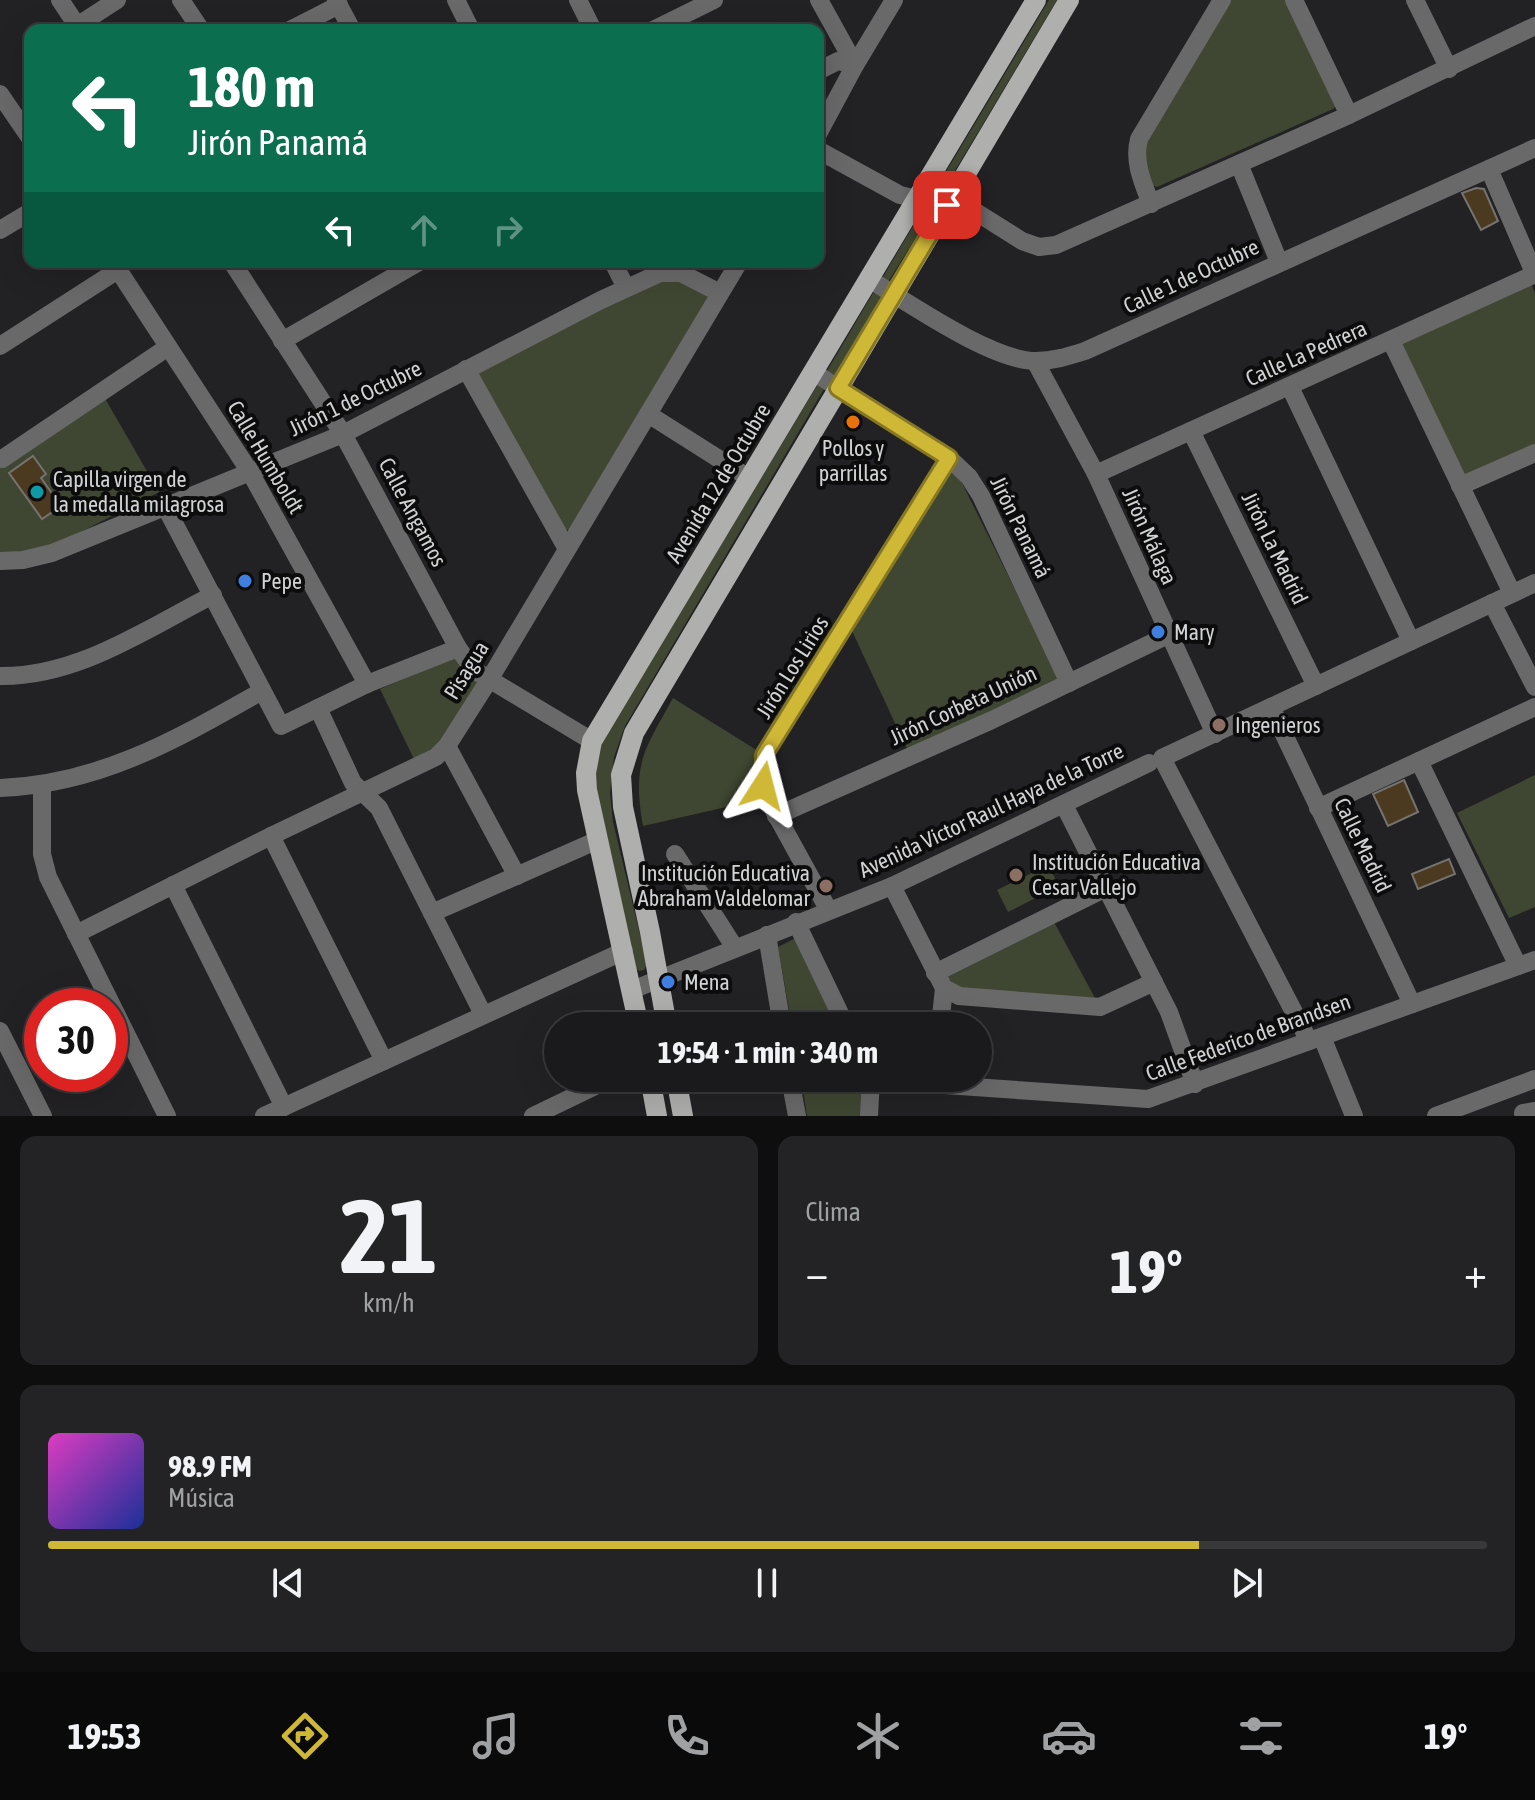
<!DOCTYPE html>
<html lang="es">
<meta charset="utf-8">
<style>
body{margin:0;font-family:"Asap Condensed",sans-serif;background:#232325;color:#f1f3f6;height:100vh;display:flex;flex-direction:column;font-size:30px;white-space:nowrap}
*{box-sizing:border-box;margin:0}
p{font-size:26px;color:#9fa1a3}
.icon{flex:none;width:44px;height:44px;fill:none;stroke:currentColor;stroke-width:2;stroke-linecap:round;stroke-linejoin:round}
.map{position:relative;height:1116px;overflow:hidden}
.side{display:flex;flex-direction:column;gap:20px;padding:20px;background:#0e0e0f;flex:1}
.side>*{flex:none}
.top-card{position:absolute;left:24px;top:24px;width:800px;height:244px;border-radius:16px;box-shadow:0 8px 32px #0002,0 0 0 2px #38383b;background:#0b6e4f;color:#fff;overflow:hidden}
.speed{position:absolute;left:24px;top:988px;display:flex;gap:16px;font-size:40px;font-weight:700;text-align:center}
.speed>*{display:grid;place-content:center;width:104px;height:104px;border-radius:50%;background:#1a1a1c;box-shadow:0 8px 32px #0002,0 0 0 2px #38383b;line-height:1}
.speed .limit{border:12px solid #d22;background:#fff;color:#111}
.pin{position:absolute;display:grid;place-items:center;width:68px;height:68px;color:#fff;margin:-34px;border-radius:16px;box-shadow:0 4px 12px #0006}
.me{position:absolute;width:88px;margin:-44px;rotate:9deg;stroke-linejoin:round;filter:drop-shadow(0 0 6px #0008)}
.turn{display:flex;align-items:center;gap:28px;height:168px;padding:0 32px;font-size:36px}
.turn .icon{width:104px;height:104px;stroke-width:2.5}
.turn b{display:block;font-size:56px;line-height:68px}
.lanes{display:flex;align-items:center;height:76px;padding:0 32px;background:#0003;justify-content:center;gap:40px;direction:ltr}
.lanes .off{opacity:.35}
.big{font-size:60px;font-weight:700;line-height:1.1}
.side .card{flex:1;display:flex;flex-direction:column;justify-content:center;gap:12px;min-width:0;padding:0 28px;border-radius:16px;background:#232325}
.side .dial{align-items:center;gap:0}
.dial b{font-size:104px;line-height:1}
.song{display:flex;align-items:center;gap:24px}
.cover{width:96px;height:96px;border-radius:12px;background:linear-gradient(135deg,hsl(310 70% 55%),hsl(230 70% 35%))}
.played{height:8px;border-radius:4px;background:linear-gradient(90deg,#d0b837 80%,#38383b 80%)}
.keys{display:flex;justify-content:space-around;direction:ltr}
.heat{display:flex;justify-content:space-between;align-items:center;font-size:44px;direction:ltr}
.side .tiles{flex:1;display:grid;gap:20px;grid-template-columns:1fr 1fr}
.card:last-child{grid-column:span 2}
.trip{position:absolute;left:544px;top:1012px;width:448px;height:80px;border-radius:40px;background:#1a1a1c;box-shadow:0 8px 32px #0002,0 0 0 2px #38383b;font-weight:700;line-height:80px;text-align:center}
.tab-bar{display:flex;height:128px;justify-content:space-around;align-items:center;background:#0a0a0b;color:#9fa1a3}
.tab-bar .icon{width:56px;height:56px}
.tab-bar .selected{color:#d0b837}
.tab-bar b{font-size:36px;color:#f1f3f6}
.map>svg:first-child{display:block}
.green{fill:#3f4732}
.building{fill:#4c3a20;stroke:#757370;stroke-width:2}
.lines{fill:none;stroke-linecap:round;stroke-linejoin:round}
.minor{stroke:#686968;stroke-width:18}
.major{stroke:#afb0ae;stroke-width:20}
.route-casing{stroke:#877824;stroke-width:20}
.route{stroke:#d0b837;stroke-width:14}
.food-dot{fill:#e8710a;stroke:#0c0c0d;stroke-width:3}
.culture-dot{fill:#0f9aa8;stroke:#0c0c0d;stroke-width:3}
.shop-dot{fill:#3f7fe0;stroke:#0c0c0d;stroke-width:3}
.education-dot{fill:#8d6e63;stroke:#0c0c0d;stroke-width:3}
.labels{text-anchor:middle;stroke-width:8;stroke-linejoin:round;paint-order:stroke}
.street-label{font-size:22px;fill:#d1d2d3;stroke:#0c0c0d}
.poi-label{font-size:22px;fill:#d1d2d3;stroke:#0c0c0d;text-anchor:start}
</style>
<div class="map">
<svg width="1535" height="1116" viewBox="0 0 1535 1116">
<rect width="100%" height="100%" fill="#222225"/>
<g class="green">
<path d="M1049 0H1057L944 189H941L938 185Z"/>
<path d="M1227 0H1288L1339 104 1333 109 1157 187 1150 185 1143 147Z"/>
<path d="M923 209H930L931 213 888 282 883 277Z"/>
<path d="M660 278H679L706 290 710 301 570 529 563 531 475 371Z"/>
<path d="M1530 281 1535 293V444L1463 477 1396 342Z"/>
<path d="M877 290 881 296 836 374 829 376 827 371 873 293Z"/>
<path d="M818 384 824 389 625 726 614 757 610 793 613 822 647 964 644 970 639 971 635 967 593 780 602 742Z"/>
<path d="M103 395 159 492 49 548 0 556V452Z"/>
<path d="M951 473 960 479 1059 678 909 753 852 631 944 476Z"/>
<path d="M456 657 483 684 436 748 414 759 380 689Z"/>
<path d="M673 698 755 749 752 773 757 800 643 826C632 763 644 751 673 698Z"/>
<path d="M1535 775V907L1509 918 1457 813Z"/>
<path d="M1048 865 1059 886 1008 912 997 890Z"/>
<path d="M1054 922 1095 998 956 989 947 975Z"/>
<path d="M798 937 840 1026H792L778 947Z"/>
<path d="M801 1078H864L865 1116H807Z"/>
</g>
<g class="building">
<path d="M1476 188 1484 189 1498 221 1481 230 1462 193Z"/>
<path d="M33 456 46 474 41 478 61 506 42 519 9 473Z"/>
<path d="M1404 780 1418 812 1388 826 1373 794Z"/>
<path d="M1449 859 1455 874 1418 889 1412 874Z"/>
</g>
<g class="lines">
<g class="minor">
<path d="M60 0 80 30"/>
<path d="M181 0 201 30"/>
<path d="M336 0 352 30"/>
<path d="M456 0 471 30"/>
<path d="M578 0 593 30"/>
<path d="M819 0 855 65"/>
<path d="M1294 0 1349 115"/>
<path d="M1415 0 1449 69"/>
<path d="M77 26 117 0"/>
<path d="M290 30 339 5"/>
<path d="M653 30 714 0"/>
<path d="M818 71 838 61 855 65"/>
<path d="M0 94 30 138"/>
<path d="M818 134 855 65 894 0"/>
<path d="M818 150 900 195 976 212 1022 241 1039 247 1056 245 1349 115 1535 26"/>
<path d="M1239 164 1279 262"/>
<path d="M1489 169 1535 275"/>
<path d="M1151 204C1143 183 1133 162 1139 139L1222 0"/>
<path d="M0 230 30 212"/>
<path d="M113 262 250 472 367 684"/>
<path d="M232 262 343 434 458 648 474 670 592 741"/>
<path d="M613 262 626 288"/>
<path d="M869 279C909 303 992 361 1036 361 1054 361 1069 356 1085 351L1535 148"/>
<path d="M282 341 419 262"/>
<path d="M1391 341 1512 593"/>
<path d="M0 346 118 270"/>
<path d="M1035 361 1096 474 1215 734"/>
<path d="M466 369 567 549"/>
<path d="M813 372 949 458 969 477 981 496 1069 683"/>
<path d="M1290 387 1411 641"/>
<path d="M648 414 749 478"/>
<path d="M1191 431 1316 686"/>
<path d="M2 459 168 347"/>
<path d="M1096 474 1535 274"/>
<path d="M1460 486 1535 453"/>
<path d="M165 506 281 726 367 684 458 648"/>
<path d="M0 561 23 560 52 553 343 434 601 300 660 273H681L720 293"/>
<path d="M1492 603 1535 687"/>
<path d="M0 676C78 677 146 629 213 595"/>
<path d="M1271 707 1412 1004"/>
<path d="M318 708 353 783 379 808 483 1014"/>
<path d="M447 746 517 876"/>
<path d="M1419 761 1518 966"/>
<path d="M42 786V854L48 877 167 1116"/>
<path d="M0 788C101 784 177 739 262 691"/>
<path d="M1064 805 1169 1012 1195 1084"/>
<path d="M1318 808 1535 707"/>
<path d="M776 816 992 720 1168 635"/>
<path d="M271 836 384 1061"/>
<path d="M675 854 735 948"/>
<path d="M173 885 284 1107"/>
<path d="M892 886 944 988 959 996 1100 1007 1154 982"/>
<path d="M828 909 767 798 762 771 764 755 949 458"/>
<path d="M432 913 598 840"/>
<path d="M796 922 846 1026"/>
<path d="M76 934 271 836 436 757 447 746 489 680 739 262"/>
<path d="M767 935 782 1026"/>
<path d="M935 973 1106 888"/>
<path d="M632 990 892 886 1149 763"/>
<path d="M940 1026 944 988"/>
<path d="M0 1031 43 1116"/>
<path d="M1322 1037 1354 1116"/>
<path d="M1309 1041 1162 758 1535 583"/>
<path d="M790 1078 797 1116"/>
<path d="M871 1080 1148 1099 1535 960"/>
<path d="M1523 1113 1535 1111"/>
<path d="M264 1116 624 951"/>
<path d="M533 1116 612 1078"/>
<path d="M869 1116 871 1078"/>
<path d="M1436 1116 1535 1079"/>
</g>
<g class="major">
<path d="M639 1026 587 790 586 773 592 741 1036 0"/>
<path d="M667 1026 650 932 623 807 621 775 634 733 1069 0"/>
<path d="M650 1078 657 1116"/>
<path d="M676 1078 683 1116"/>
</g>
</g>
<g class="lines">
<defs>
<path id="route" d="M763 786 764 755 949 458 838 388 947 205"/>
</defs>
<use href="#route" class="route-casing"/>
<use href="#route" class="route"/>
</g>
<circle class="food-dot" cx="853" cy="422" r="8"/>
<circle class="culture-dot" cx="37" cy="492" r="8"/>
<g class="shop-dot">
<circle cx="245" cy="581" r="8"/>
<circle cx="1158" cy="632" r="8"/>
<circle cx="668" cy="982" r="8"/>
</g>
<g class="education-dot">
<circle cx="1219" cy="725" r="8"/>
<circle cx="1016" cy="875" r="8"/>
<circle cx="826" cy="886" r="8"/>
</g>
<g class="labels">
<g class="street-label">
<text transform="translate(1191 276) rotate(-25)" y="8">Calle 1 de Octubre</text>
<text transform="translate(1306 353) rotate(-24)" y="8">Calle La Pedrera</text>
<text transform="translate(355 398) rotate(-26)" y="8">Jirón 1 de Octubre</text>
<text transform="translate(266 457) rotate(59)" y="8">Calle Humboldt</text>
<text transform="translate(718 483) rotate(-59)" y="8">Avenida 12 de Octubre</text>
<text transform="translate(413 512) rotate(62)" y="8">Calle Angamos</text>
<text transform="translate(1021 527) rotate(64)" y="8">Jirón Panamá</text>
<text transform="translate(1150 536) rotate(66)" y="8">Jirón Málaga</text>
<text transform="translate(1275 548) rotate(64)" y="8">Jirón La Madrid</text>
<text transform="translate(792 667) rotate(-58)" y="8">Jirón Los Lirios</text>
<text transform="translate(466 670) rotate(-58)" y="8">Pisagua</text>
<text transform="translate(963 705) rotate(-25)" y="8">Jirón Corbeta Unión</text>
<text transform="translate(991 810) rotate(-25)" y="8">Avenida Victor Raul Haya de la Torre</text>
<text transform="translate(1363 845) rotate(64)" y="8">Calle Madrid</text>
<text transform="translate(1248 1037) rotate(-20)" y="8">Calle Federico de Brandsen</text>
</g>
<g class="poi-label">
<text x="853" y="456" text-anchor="middle">Pollos y<tspan x="853" dy="25">parrillas</tspan></text>
<text x="53" y="487">Capilla virgen de<tspan x="53" dy="25">la medalla milagrosa</tspan></text>
<text x="261" y="589">Pepe</text>
<text x="1174" y="640">Mary</text>
<text x="1235" y="733">Ingenieros</text>
<text x="1032" y="870">Institución Educativa<tspan x="1032" dy="25">Cesar Vallejo</tspan></text>
<text x="810" y="881" text-anchor="end">Institución Educativa<tspan x="810" dy="25">Abraham Valdelomar</tspan></text>
<text x="684" y="990">Mena</text>
</g>
</g>
</svg>
<div class="speed"><div class="limit">30</div></div>
<div class="pin" style="left:947px;top:205px;background:#d93025"><svg class="icon" aria-label="arrive" viewBox="0 0 24 24"><path d="M6 21V4h12l-3 4 3 4H6"/></svg></div>
<svg class="me" style="left:763px;top:786px" viewBox="-20 -20 40 40"><path d="M0-17L14 15 0 8-14 15z" fill="#d0b837" stroke="#fff" stroke-width="4"/></svg>
<div class="trip">19:54 · 1 min · 340 m</div>
<div class="top-card">
<div class="turn"><svg class="icon" aria-label="left" viewBox="0 0 24 24"><path d="M17 20v-9H6M10 6l-5 5 5 5"/></svg><div><b>180 m</b>Jirón Panamá</div></div>
<div class="lanes"><svg class="icon" aria-label="left" viewBox="0 0 24 24"><path d="M17 20v-9H6M10 6l-5 5 5 5"/></svg><svg class="icon off" aria-label="ahead" viewBox="0 0 24 24"><path d="M12 20V5M6 11l6-6 6 6"/></svg><svg class="icon off" aria-label="right" viewBox="0 0 24 24"><path d="M7 20v-9h11M14 6l5 5-5 5"/></svg></div>
</div>
</div>
<section class="side">
<div class="tiles">
<div class="card dial"><b>21</b><p>km/h</p></div>
<div class="card"><p>Clima</p>
<div class="heat"><a>−</a><b class="big">19°</b><a>+</a></div>
</div>
<div class="card">
<div class="song"><i class="cover"></i><div><b>98.9 FM</b><p>Música</p></div></div>
<div class="played"></div>
<div class="keys"><svg class="icon" aria-label="previous" viewBox="0 0 24 24"><path d="M18 5L8 12l10 7zM5 5v14"/></svg><svg class="icon" aria-label="pause" viewBox="0 0 24 24"><path d="M8 5v14M16 5v14"/></svg><svg class="icon" aria-label="next" viewBox="0 0 24 24"><path d="M6 5l10 7-10 7zM19 5v14"/></svg></div>
</div>
</div>
</section>
<nav class="tab-bar">
<b>19:53</b>
<svg class="icon selected" aria-label="directions" viewBox="0 0 24 24"><path d="M12 3l9 9-9 9-9-9zM9 14v-3h6M13 9l2 2-2 2"/></svg>
<svg class="icon" aria-label="music" viewBox="0 0 24 24"><path d="M9 18V5l10-2v13"/><circle cx="6" cy="18" r="3"/><circle cx="16" cy="16" r="3"/></svg>
<svg class="icon" aria-label="phone" viewBox="0 0 24 24"><path d="M5 4h4l2 5-3 2q2 4 5 5l2-3 5 2v4C11 20 4 13 5 4z"/></svg>
<svg class="icon" aria-label="climate" viewBox="0 0 24 24"><path d="M12 3v18M4 7l16 10M4 17L20 7"/></svg>
<svg class="icon" aria-label="car" viewBox="0 0 24 24"><path d="M5 17H2v-5l4-1 3-4h7l3 4 3 1v5h-3M9 17h6M6 11h13"/><circle cx="7" cy="17" r="2"/><circle cx="17" cy="17" r="2"/></svg>
<svg class="icon" aria-label="filters" viewBox="0 0 24 24"><path d="M4 7h16M4 17h16"/><circle cx="9" cy="7" r="2"/><circle cx="15" cy="17" r="2"/></svg>
<b>19°</b>
</nav>
